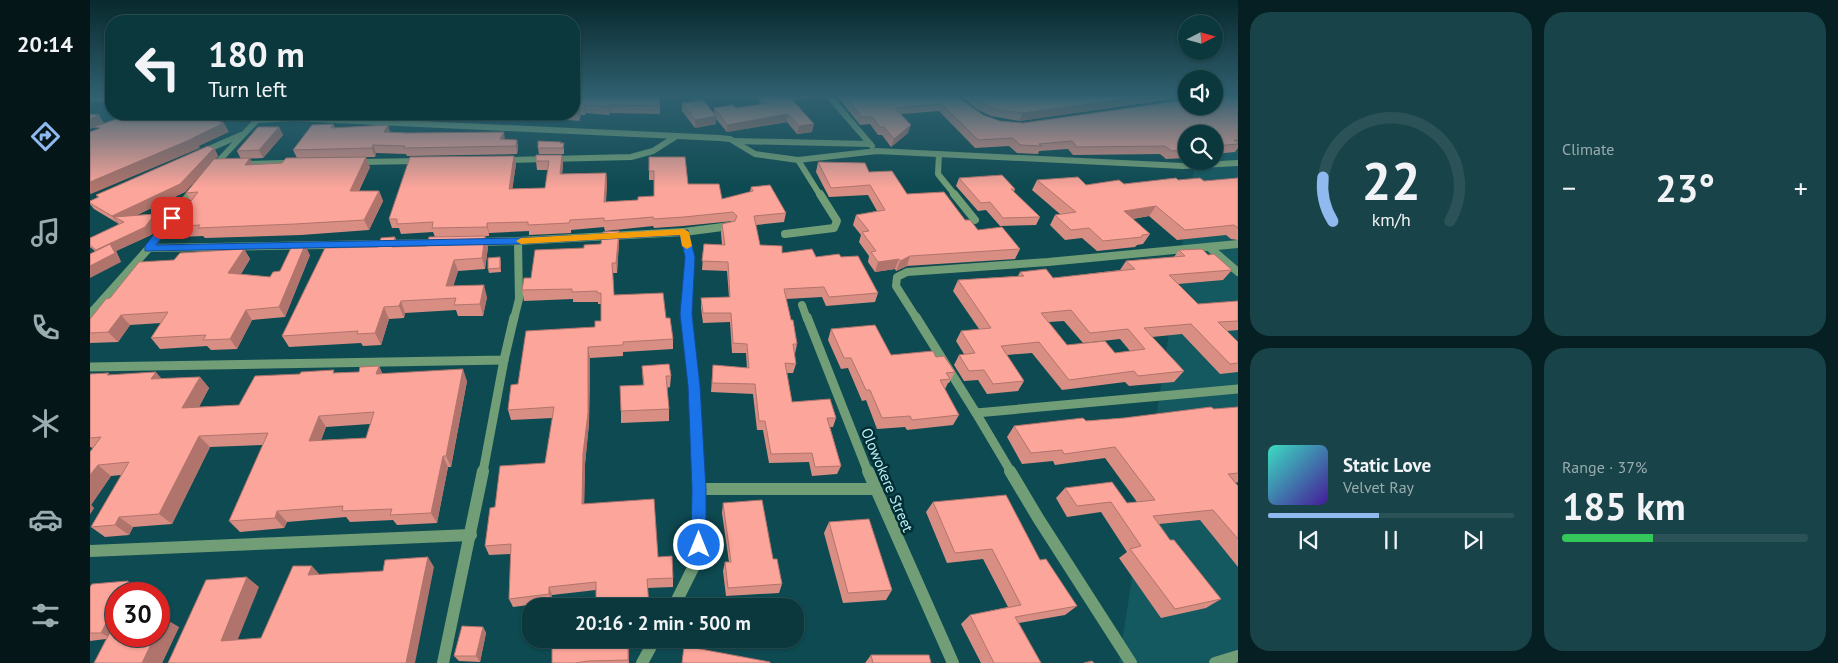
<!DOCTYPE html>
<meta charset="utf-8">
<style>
body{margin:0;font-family:"PT Sans",sans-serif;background:#184348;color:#f1f3f6;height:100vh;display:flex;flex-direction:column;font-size:19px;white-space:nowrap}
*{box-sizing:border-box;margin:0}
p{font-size:16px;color:#99acb0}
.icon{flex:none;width:28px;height:28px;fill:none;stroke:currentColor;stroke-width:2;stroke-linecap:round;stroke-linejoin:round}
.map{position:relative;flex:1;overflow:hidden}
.details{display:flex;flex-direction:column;gap:12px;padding:12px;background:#061f22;width:600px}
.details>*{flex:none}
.top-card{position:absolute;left:15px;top:15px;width:475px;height:105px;border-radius:20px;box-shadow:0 1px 4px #0004,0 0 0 1px #2a5257;background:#0a383d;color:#f1f3f6;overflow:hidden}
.needle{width:32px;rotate:84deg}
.buttons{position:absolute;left:1088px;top:15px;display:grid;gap:10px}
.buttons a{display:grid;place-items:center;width:45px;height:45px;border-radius:50%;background:#0a383d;box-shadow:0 1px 4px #0004,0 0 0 1px #2a5257;font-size:25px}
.speed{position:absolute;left:15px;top:582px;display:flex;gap:10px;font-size:25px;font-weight:700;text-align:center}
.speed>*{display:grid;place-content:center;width:65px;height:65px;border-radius:50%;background:#0a383d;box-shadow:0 1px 4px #0004,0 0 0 1px #2a5257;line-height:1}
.speed .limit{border:8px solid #d22;background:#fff;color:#111}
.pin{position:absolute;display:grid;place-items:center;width:42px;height:42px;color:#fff;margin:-21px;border-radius:10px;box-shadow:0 2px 8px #0006}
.me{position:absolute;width:55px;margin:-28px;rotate:0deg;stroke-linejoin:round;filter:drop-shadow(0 0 4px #0008)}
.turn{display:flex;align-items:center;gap:18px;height:105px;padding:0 20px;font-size:22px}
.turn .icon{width:65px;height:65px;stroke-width:2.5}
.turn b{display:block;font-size:35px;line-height:42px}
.big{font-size:38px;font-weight:600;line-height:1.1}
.details .card{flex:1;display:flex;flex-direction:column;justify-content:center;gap:8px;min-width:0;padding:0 18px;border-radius:20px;background:#184348}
.details .dial{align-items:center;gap:0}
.dial svg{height:130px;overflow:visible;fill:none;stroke:#2a5257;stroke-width:7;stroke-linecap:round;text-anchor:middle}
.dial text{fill:#f1f3f6;stroke:none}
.song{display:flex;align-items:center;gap:15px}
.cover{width:60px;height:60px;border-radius:8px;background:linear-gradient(135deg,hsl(170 70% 55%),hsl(260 70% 35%))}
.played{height:5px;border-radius:2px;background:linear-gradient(90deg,#90b9f0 45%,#2a5257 45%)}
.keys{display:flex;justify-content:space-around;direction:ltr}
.heat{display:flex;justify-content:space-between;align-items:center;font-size:28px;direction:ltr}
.charge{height:8px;border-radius:4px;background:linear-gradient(90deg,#34c759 37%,#2a5257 0)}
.details .tiles{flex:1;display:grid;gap:12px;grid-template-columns:repeat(2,1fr)}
.trip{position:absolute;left:432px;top:598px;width:282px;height:50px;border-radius:20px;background:#0a383d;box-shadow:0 1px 4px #0004,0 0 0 1px #2a5257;font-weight:600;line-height:50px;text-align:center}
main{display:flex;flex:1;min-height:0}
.tabs{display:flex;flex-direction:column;width:90px;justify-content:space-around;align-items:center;background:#041618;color:#99acb0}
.tabs .icon{width:35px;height:35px}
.tabs .selected{color:#90b9f0}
.tabs b{font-size:22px;color:#f1f3f6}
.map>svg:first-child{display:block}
.built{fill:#145860}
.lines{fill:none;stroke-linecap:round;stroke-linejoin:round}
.minor-far3{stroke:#729e77;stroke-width:6}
.minor-far2{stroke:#729e77;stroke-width:8}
.minor-far1{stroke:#729e77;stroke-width:9}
.minor{stroke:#729e77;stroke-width:12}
.wall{fill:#d98e84;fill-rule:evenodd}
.shaded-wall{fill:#b0746c}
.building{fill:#fca59a;stroke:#b0746c;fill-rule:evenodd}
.route{fill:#1a73e8;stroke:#114b97}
.slow{fill:#f59e0b}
.labels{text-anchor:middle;stroke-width:5;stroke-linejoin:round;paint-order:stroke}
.near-street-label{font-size:15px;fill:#bfeef5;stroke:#002e34}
</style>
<main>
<nav class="tabs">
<b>20:14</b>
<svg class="icon selected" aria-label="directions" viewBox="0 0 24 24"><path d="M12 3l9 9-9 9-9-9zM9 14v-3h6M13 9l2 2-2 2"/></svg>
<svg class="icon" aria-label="music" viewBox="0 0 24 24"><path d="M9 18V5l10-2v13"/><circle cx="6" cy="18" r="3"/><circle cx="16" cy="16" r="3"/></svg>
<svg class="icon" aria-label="phone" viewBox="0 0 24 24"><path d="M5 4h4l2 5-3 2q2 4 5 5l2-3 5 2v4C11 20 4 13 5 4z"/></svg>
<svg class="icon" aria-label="climate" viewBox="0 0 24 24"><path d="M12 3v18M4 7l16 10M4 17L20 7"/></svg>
<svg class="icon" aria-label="car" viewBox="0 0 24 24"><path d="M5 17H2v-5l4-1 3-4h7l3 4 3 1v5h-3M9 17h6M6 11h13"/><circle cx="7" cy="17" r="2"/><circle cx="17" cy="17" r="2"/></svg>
<svg class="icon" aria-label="filters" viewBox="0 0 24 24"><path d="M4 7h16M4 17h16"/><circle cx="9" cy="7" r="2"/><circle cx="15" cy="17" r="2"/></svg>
</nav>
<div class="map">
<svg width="1148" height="663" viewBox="0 0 1148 663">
<rect width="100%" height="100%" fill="#0e4a51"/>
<path class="built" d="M1124 95H1148V663H1029L1105 161H1124Z"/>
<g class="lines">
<g class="minor-far3">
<path d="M738 95 782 146"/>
<path d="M0 98 21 99"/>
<path d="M150 114 167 120 204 118 630 138 640 139 665 154 708 160 787 151 1093 166 1148 163"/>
<path d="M645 141 780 144"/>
<path d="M112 152 151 135"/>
<path d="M849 154 848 174 865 195"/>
<path d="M413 160 541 157 563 151 585 137"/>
<path d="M708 160 730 195"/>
<path d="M268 162 330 161"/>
<path d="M153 164 195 163"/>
<path d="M123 167 167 120"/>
<path d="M99 195 104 188"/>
</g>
<g class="minor-far2">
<path d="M864 194 885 220"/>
<path d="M594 232 640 226"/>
<path d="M695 234 744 228 747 221 730 194"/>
<path d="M428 241 594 232 600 257 597 319"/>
<path d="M386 242 428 241 429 299 424 319"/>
<path d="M1119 247 1148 272"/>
<path d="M59 248 348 243"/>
<path d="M712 305 717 319"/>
<path d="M0 314 59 248 100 194"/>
<path d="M827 319 806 286 807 277 817 272 958 262 1148 244"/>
</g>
<g class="minor-far1">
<path d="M596 317 604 386 608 472"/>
<path d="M717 317 778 472"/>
<path d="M826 317 886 413 1148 389"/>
<path d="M0 367 414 360 424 317"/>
<path d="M886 413 921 472"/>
<path d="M393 472 414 360"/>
</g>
<g class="minor">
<path d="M778 471 863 663"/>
<path d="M920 471 948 518 1041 663"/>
<path d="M609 489H785"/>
<path d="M0 551 381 535"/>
<path d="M584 606 606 562 609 545 608 471"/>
<path d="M353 663 393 471"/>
<path d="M552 663 565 639"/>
<path d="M1125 663 1148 656"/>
</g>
</g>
<g class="wall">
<path d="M484 95 570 106V114L520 113 519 115 496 113 495 115H491L489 121 444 117 443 114H484Z"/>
<path d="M664 95H734L733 97 703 100 722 132 707 134 697 122 637 132 626 119V124L605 128 592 111V103L624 113V108H646L672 104Z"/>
<path d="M746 95H865L893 115 910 121 933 123 1129 95H1148V148L1145 152 1124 154V134H1096V158L1076 159 1070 154 983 155 978 149 949 151 948 154 927 153 919 146 885 148 849 111 811 114 818 133 801 147 792 135H788L780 124 770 125Z"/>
<path d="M869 95H1096V97L929 121 901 116 888 110Z"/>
<path d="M243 124 245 128 298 125 300 132 427 140 428 148 427 154 317 156 316 154 286 153 285 157 207 158 203 150Z"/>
<path d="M189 127 193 135 173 158 151 159 147 151Z"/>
<path d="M471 143 474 149V154H449L448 148Z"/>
<path d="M124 148 128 156 125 159 163 164 280 167 269 191H289L293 201 279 230 211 235 115 238 113 236 88 237 81 227 101 201 96 193 112 173 95 192 45 216 65 214 70 222 61 235 26 251 31 262 5 251 0 247V238L29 224 4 209 0 204V201L8 197 6 195Z"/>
<path d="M472 155 473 164 472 174 516 173 517 182 516 202 548 200 564 196V180H559V157L598 184 632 199 660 192 661 187 696 213 694 222 666 225 670 245 692 253 726 257H751L788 293 785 302 736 306 732 297 696 299 707 344 705 354H704L706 364 703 373H697L702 402 746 418 743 427H740L751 466 747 474 722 476 719 462 679 463 673 430H667L663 394 621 392 623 365 657 368 656 353H642L640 322 613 323 611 308V298L639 297 637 271 612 270 614 244 632 245 631 233 632 224 643 221 593 226 564 228 563 226 515 231 514 227 481 230V233L439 235V231L399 233V236H395L398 247 395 269 368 271 363 286 397 297 393 316H368L366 310 315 313 314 318 299 319 291 345 273 346 271 343 199 347 192 336 288 247 305 237 308 247 337 246 345 237 343 232 311 234 309 228H302L299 219 426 164 422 189 455 188 458 170H447L446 161Z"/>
<path d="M728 162 779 172 817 194 875 220 888 230 930 249 925 259 817 266 806 271 805 269 785 272 778 262 779 256 769 242 771 235 763 225 766 215 787 211 778 195 739 197 726 172Z"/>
<path d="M869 178 925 189 924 192 950 217 946 225 910 226 896 210 888 211 866 186Z"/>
<path d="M1148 178V240L1141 239 1136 235 1087 240 1059 216 1043 219 1060 234 1053 244 1047 245 1045 247 1007 251 992 238 975 240 960 225 965 215 970 214 942 190 947 180 996 185 1034 184 1088 180 1114 181Z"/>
<path d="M529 231V241L527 273H523L524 295 576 318 583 339V349L533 352V356L500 358 499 423 495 464 494 504 568 557 583 578V587L506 590 462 595V602L423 607 419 599 421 554 399 555 395 546 405 507 455 463 463 418 421 420 418 410 428 384 505 327 511 321V304H508V302H483V299L434 301 432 290 441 278 494 248 511 244Z"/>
<path d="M154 249 160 259 151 274 180 277 220 255 195 317 162 320 147 349 121 350 117 346 70 349 61 338 71 323 40 325 28 342 0 343V319L20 298 84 260Z"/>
<path d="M1089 250 1118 255 1142 270 1133 280 1088 284 1108 304 1148 301V330L1137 331 1148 342V372L1130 374 1092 334 1062 337 1094 371 1084 382 1039 386 1035 382 972 390 942 353 917 355 934 381 928 391 897 394 888 380 874 381 864 365 869 355 874 354 866 341 871 331 889 329 863 291 868 280 928 276 930 272 963 278 1030 270 1036 261 1084 257ZM974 321 993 343 1030 339 1040 351 1025 353 977 345 959 322Z"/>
<path d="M411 261V272L399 273 398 269Z"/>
<path d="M741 329 801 355 846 357 865 372 859 383H858L855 389 869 415 863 425 817 430 815 427 787 429 776 400 772 401 758 368 751 369 738 340Z"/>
<path d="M289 366 292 373 377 381 361 467H358L347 523 307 525 303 520 260 522 256 517 197 522 194 528 150 532 139 521 173 445 120 447 82 524 43 527 39 535 15 537 1 527 31 475 21 476 1 505 4 508 0 514V452L3 448 0 447V374L72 379 110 377 119 388 109 407 149 405 245 373 269 372ZM280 424 276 438 231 440 236 427Z"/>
<path d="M552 366 581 376 580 387 577 388 579 409V421L531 423V411L553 385Z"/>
<path d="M1148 407V482L1145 483 1148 486V567L1110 520 1069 524 1080 540 1131 599 1116 608 1071 618 1029 558 1037 552 1011 512 977 517 966 498 975 488 1037 503 1047 502 1015 458 965 465 963 461 932 464 917 437 924 426 1034 418Z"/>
<path d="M843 502 950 560 987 606 975 615 929 623 951 663H891L871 624 880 615 918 607 893 559 857 563 836 512Z"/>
<path d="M633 503 683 559 692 584 689 593 636 596 633 571 635 562H639L632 513Z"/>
<path d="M739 522 802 590 796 600 753 603 734 533Z"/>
<path d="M0 587 48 588 45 594H26V636L89 627 72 663H4L16 639 0 641Z"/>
<path d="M393 627 396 633 390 662 369 661 364 656Z"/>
<path d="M539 639V663H462Z"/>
<path d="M781 655 841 663H775Z"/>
</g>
<g class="shaded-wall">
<path d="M697 95H734L733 97 696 101Z"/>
<path d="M1063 95H1096V96L1095 97 929 121 932 113Z"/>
<path d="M495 105 496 113 495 115 494 108Z"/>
<path d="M520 105V113L519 115V107Z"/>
<path d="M490 108 491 115 489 121 488 113Z"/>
<path d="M698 114 697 122 637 132V125Z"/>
<path d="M9 115 14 123 0 129V119Z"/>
<path d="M626 116V124L605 128V120Z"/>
<path d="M134 123 139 132 109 146 110 148 1 194 0 193V182L103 138Z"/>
<path d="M724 124 722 132 707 134 709 126Z"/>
<path d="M298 125 300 133 294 132Z"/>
<path d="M821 125 818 133 801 147 804 139Z"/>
<path d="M189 127 193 135 173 158 169 150Z"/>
<path d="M414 132 415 140 412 147 410 139Z"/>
<path d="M427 140 428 148 427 154 426 146Z"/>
<path d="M283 145 286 153 285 157 282 148Z"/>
<path d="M124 148 128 156 95 192 32 222 24 217 29 223 28 224 22 216Z"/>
<path d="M472 155 473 164 471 183 470 174Z"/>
<path d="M424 156 426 164 421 199 419 189Z"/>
<path d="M276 157 280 167 264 201 260 191Z"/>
<path d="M160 158 165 168 155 165Z"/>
<path d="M516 173 517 182 515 211 514 202Z"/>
<path d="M289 191 293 201 279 230 274 220Z"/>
<path d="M1066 206 1059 216 1028 221 1034 211Z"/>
<path d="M65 214 70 222 61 235 26 251 31 262 0 278V266L13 257 6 250Z"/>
<path d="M397 223 399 233V236L397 227Z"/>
<path d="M529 231V241L527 273 526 263Z"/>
<path d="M395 236 398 247 395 269 392 258Z"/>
<path d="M305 237 309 249 302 247Z"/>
<path d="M215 245 220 255 195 317 189 307Z"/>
<path d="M154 249 160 259 145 283 138 273Z"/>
<path d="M820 256 817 266 806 271 810 261Z"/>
<path d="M410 257 411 261V272L410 268Z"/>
<path d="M809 259 805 269 785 272 788 262Z"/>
<path d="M364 260 368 271 360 298 356 286Z"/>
<path d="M394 285 397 297 393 316 390 304Z"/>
<path d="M311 301 315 313 314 318 309 306Z"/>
<path d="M294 307 299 319 291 345 285 333Z"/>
<path d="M156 310 162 320 147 349 140 339Z"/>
<path d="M31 315 40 325 28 342 18 332Z"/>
<path d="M498 347 500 358 499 423 495 464 494 514 492 504 493 454Z"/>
<path d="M289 366 294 378 286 374Z"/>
<path d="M373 369 377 381 361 467 356 456Z"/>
<path d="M66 372 76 384 61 379Z"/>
<path d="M110 377 119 388 102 420 92 408Z"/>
<path d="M229 416 236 427 227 452 219 441Z"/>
<path d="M109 436 120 447 82 524 69 514Z"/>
<path d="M353 456 358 467 347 523 341 513Z"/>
<path d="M8 465 21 476 1 505 4 508 0 514V475Z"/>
<path d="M187 511 197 522 194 528 185 518Z"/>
<path d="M29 517 43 527 39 535 25 525Z"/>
<path d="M338 557 344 567 325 663H316Z"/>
<path d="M222 566 231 576 218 575Z"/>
<path d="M157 577 169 587 144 649 131 641Z"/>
<path d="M38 581 48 588 45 594H31Z"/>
<path d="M459 587 462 595V602L459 594Z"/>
<path d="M26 603V631L22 639 11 633Z"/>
<path d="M74 618 89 627 72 663H52L65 636H69V628Z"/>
<path d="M393 627 396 633 390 662 386 656Z"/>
<path d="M538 639H539V663L538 660Z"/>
</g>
<g class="building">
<path d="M484 95H568L570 106 520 105 519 107 495 105 494 108H490L488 113H484Z"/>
<path d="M671 95H698L724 124 709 126 698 114 637 125 624 108 643 105 646 108 678 103Z"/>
<path d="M754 95H865L893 115 910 121 933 123 1096 100V106H1124V95H1148V140H1144L1148 142V144L1124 146V134H1096V150L1082 151 1075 146 987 147 982 141 949 144 952 146 930 145 923 138 888 140 852 104 805 108 821 125 804 139 794 127H790L782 117H772Z"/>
<path d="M881 95H1063L932 113 904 109 891 102Z"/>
<path d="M613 100 626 116 605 120 592 103Z"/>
<path d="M0 114 9 115 0 119Z"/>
<path d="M42 114H72L74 115 75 114H109L134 123 103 138H104L0 182V132L10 128 3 127Z"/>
<path d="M243 124 241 128 298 125 294 132 317 133 414 132 410 139 427 140 426 146 314 148 315 146 283 145 282 148 203 150 222 125Z"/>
<path d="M168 127H189L169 150 147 151Z"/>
<path d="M448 141 471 142 470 143H474L473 148H448Z"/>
<path d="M118 146 124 148 90 184 22 216 0 203V201L9 197 6 195Z"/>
<path d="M446 155H472L470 174 516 173 514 202 548 200V197L564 196V171H559V157H595L598 184H629L632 199 663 191 661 187 680 185 696 213 664 216 670 245 692 246V253L722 249 726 257 749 254 751 257 768 256 788 293 739 297 734 287 694 289 701 320H703L707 344H703L706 364 695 363 702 402 740 399 746 418H737L751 466 725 467 722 453 681 454 675 421H669L665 384 622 383 623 365 659 368 657 344 643 343 641 313H613L611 298 640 297 638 262 612 261 614 244 635 245 632 224 645 221 647 216 643 212 594 217 564 219 563 217 514 221V218L480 220 479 223 438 225V222L397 223V227L342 228 343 222 307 224V219H299L320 157 424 156 419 189 455 188 459 161H446Z"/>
<path d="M276 157 260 191H289L274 220 205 224 108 228 110 225 81 227 108 192 96 193 124 159 160 158 155 165 192 163 196 158Z"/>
<path d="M728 162 775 163 779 172 802 171 817 194 854 192 875 220H880L888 230 912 227 930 249 820 256 810 261 809 259 788 262 781 252 786 251 772 232 779 231 766 215 795 210 780 185 741 188Z"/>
<path d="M912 175 925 189H921L950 217 913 218 900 202 891 203 869 178Z"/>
<path d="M988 177 996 185 1029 180 1034 184 1086 178 1088 180 1110 178 1114 181 1148 178V228L1144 225 1095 230 1066 206 1034 211 1060 234 1052 235V237L1013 241 999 228 981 230 965 215 986 212 947 180Z"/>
<path d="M65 214 55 227 6 250 0 245V238L34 222 24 217Z"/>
<path d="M529 231 526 263H522L524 295 573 293 576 318H580L583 339 533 342V345L498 347V413L493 454 492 504 564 499 568 557 582 556 583 578 557 579 559 606H506V582L459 587V594L419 599 421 544 395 546 400 508 405 507 410 466 455 463 464 407 418 410 421 385 428 384 436 331 505 327V321H511V293H507V291L482 292V289L432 290 434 278H441L445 250 494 248V245L511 244 513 232Z"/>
<path d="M395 236 392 258 364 260 356 286 394 285 390 304 364 305 366 298 311 301 309 306 294 307 285 333 267 334 268 331 192 336 235 248 288 247 291 238 303 237H305L302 247 337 246 339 237Z"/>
<path d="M20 244 25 253 0 266V254Z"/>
<path d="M215 245 189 307 156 310 140 339 113 340 116 335 61 338 78 312 31 315 18 332 0 333V319L16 299 20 298 49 262 84 260 90 253 154 249 138 273 180 277 183 272 190 271 202 246Z"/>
<path d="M1112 249 1118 255 1124 254 1142 270 1079 275 1108 304 1148 301V321L1128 322 1148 342V363L1140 364 1101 324 1054 328 1094 371 1048 376 1044 371 979 380 949 342 911 346 934 381 903 384 894 370 879 371 869 355 885 353 871 331 901 328 868 280 934 276 930 272 956 269 963 278 1045 269 1036 261 1095 256 1089 250ZM981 310 1000 333 1038 329 1055 349 1025 353 1015 341 977 345 951 313Z"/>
<path d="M410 257V268L398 269V258Z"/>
<path d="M785 325 801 355 843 351 846 357 854 356 865 372 856 373 860 379 850 380 869 415 822 420 820 416 792 418 780 390H776L761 358H754L741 329Z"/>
<path d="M579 364 581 376H576L579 409 531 411 530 386 554 385 552 366Z"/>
<path d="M289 366 286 374 373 369 356 456H353L341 513 300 515 302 509 252 511 253 506 187 511 185 518 139 521 178 433 109 436 69 514 29 517 25 525 1 527 39 462 8 465 0 475V452L11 437 0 438V374L19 373 17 375 66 372 61 379 110 377 92 408 149 405 165 376 210 374 211 372 244 370 243 373 269 372 270 367ZM284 412 276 438 219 441 229 416Z"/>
<path d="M1121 407 1124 409 1148 407V473L1138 474 1148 486V539L1123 510 1063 516 1080 540H1084L1131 599 1085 609 1040 549 1051 546 1021 502 987 506 975 488 1022 482 1037 503 1065 500 1025 447 974 454 972 450 941 453 924 426 993 418 996 421 1034 418Z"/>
<path d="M916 495 950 560 956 559 987 606 925 617 951 663H904L880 615 931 605 902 549 865 553 843 502Z"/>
<path d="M672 500 683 559H687L692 584 638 588 635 562H641L633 503Z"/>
<path d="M779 519 802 590 758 593 739 522Z"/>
<path d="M338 557 316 663H78L116 580 157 577 131 641 171 638 203 566H222L218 575 293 571 295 560Z"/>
<path d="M38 581 31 594H26V603L11 633H0V587L2 584Z"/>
<path d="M69 618H74L69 628Z"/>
<path d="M26 621V636H65L52 663H4Z"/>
<path d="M372 626 393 627 386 656H364Z"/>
<path d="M462 639H538V660L498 661 485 663H462Z"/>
<path d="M594 646 680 662V663H592Z"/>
<path d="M781 655H839L841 663H783Z"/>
<path d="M1002 661 1004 663H994Z"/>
</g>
<linearGradient id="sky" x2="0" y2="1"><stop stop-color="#08292d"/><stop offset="0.51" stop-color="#306070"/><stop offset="1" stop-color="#306070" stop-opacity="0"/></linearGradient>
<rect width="1148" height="188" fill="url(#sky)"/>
<path class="route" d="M82 215 86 218 66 245 428 238 598 230 605 257 602 314 610 386 616 489V545L614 550 609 552 603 550 601 545 602 489 598 386 590 314 595 257 590 235 428 244 55 251V246L78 216Z"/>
<path class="slow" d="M594 229 599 232 602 246 597 249 592 246 590 235 431 244 426 241 431 238Z"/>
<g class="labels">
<g class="near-street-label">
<text transform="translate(797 480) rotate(67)" y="5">Olowokere Street</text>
</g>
</g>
</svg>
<div class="buttons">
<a><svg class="needle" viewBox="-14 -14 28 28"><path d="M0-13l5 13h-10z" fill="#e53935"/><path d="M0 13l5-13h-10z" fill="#99acb0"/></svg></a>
<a><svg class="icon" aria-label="sound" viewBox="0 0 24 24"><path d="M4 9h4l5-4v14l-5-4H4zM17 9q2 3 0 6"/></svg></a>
<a><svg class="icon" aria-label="search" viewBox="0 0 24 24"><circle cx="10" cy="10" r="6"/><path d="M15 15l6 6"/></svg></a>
</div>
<div class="speed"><div class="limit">30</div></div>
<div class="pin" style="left:82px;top:218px;background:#d93025"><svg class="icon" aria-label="arrive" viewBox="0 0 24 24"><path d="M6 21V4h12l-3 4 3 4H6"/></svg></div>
<svg class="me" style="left:609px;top:545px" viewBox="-20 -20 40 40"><circle r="17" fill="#1a73e8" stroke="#fff" stroke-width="3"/><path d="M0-11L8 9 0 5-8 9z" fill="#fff"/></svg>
<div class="trip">20:16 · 2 min · 500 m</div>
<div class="top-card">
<div class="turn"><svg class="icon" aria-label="left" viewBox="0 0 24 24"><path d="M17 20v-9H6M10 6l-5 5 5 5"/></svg><div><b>180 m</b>Turn left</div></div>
</div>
</div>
<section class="details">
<div class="tiles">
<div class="card dial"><svg viewBox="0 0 100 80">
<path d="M14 69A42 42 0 1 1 86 69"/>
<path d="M14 69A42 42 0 0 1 8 42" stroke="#90b9f0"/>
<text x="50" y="56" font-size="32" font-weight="700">22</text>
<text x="50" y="72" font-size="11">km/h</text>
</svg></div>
<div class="card"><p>Climate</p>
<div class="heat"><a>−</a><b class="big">23°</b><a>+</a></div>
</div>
<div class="card">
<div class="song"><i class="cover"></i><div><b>Static Love</b><p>Velvet Ray</p></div></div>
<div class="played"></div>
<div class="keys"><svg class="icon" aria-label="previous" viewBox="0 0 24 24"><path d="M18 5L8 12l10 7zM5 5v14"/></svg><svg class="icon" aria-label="pause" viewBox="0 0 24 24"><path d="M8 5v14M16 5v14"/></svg><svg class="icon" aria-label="next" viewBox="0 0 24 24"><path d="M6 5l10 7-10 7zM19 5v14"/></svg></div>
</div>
<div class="card"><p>Range · 37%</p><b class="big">185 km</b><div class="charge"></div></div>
</div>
</section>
</main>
